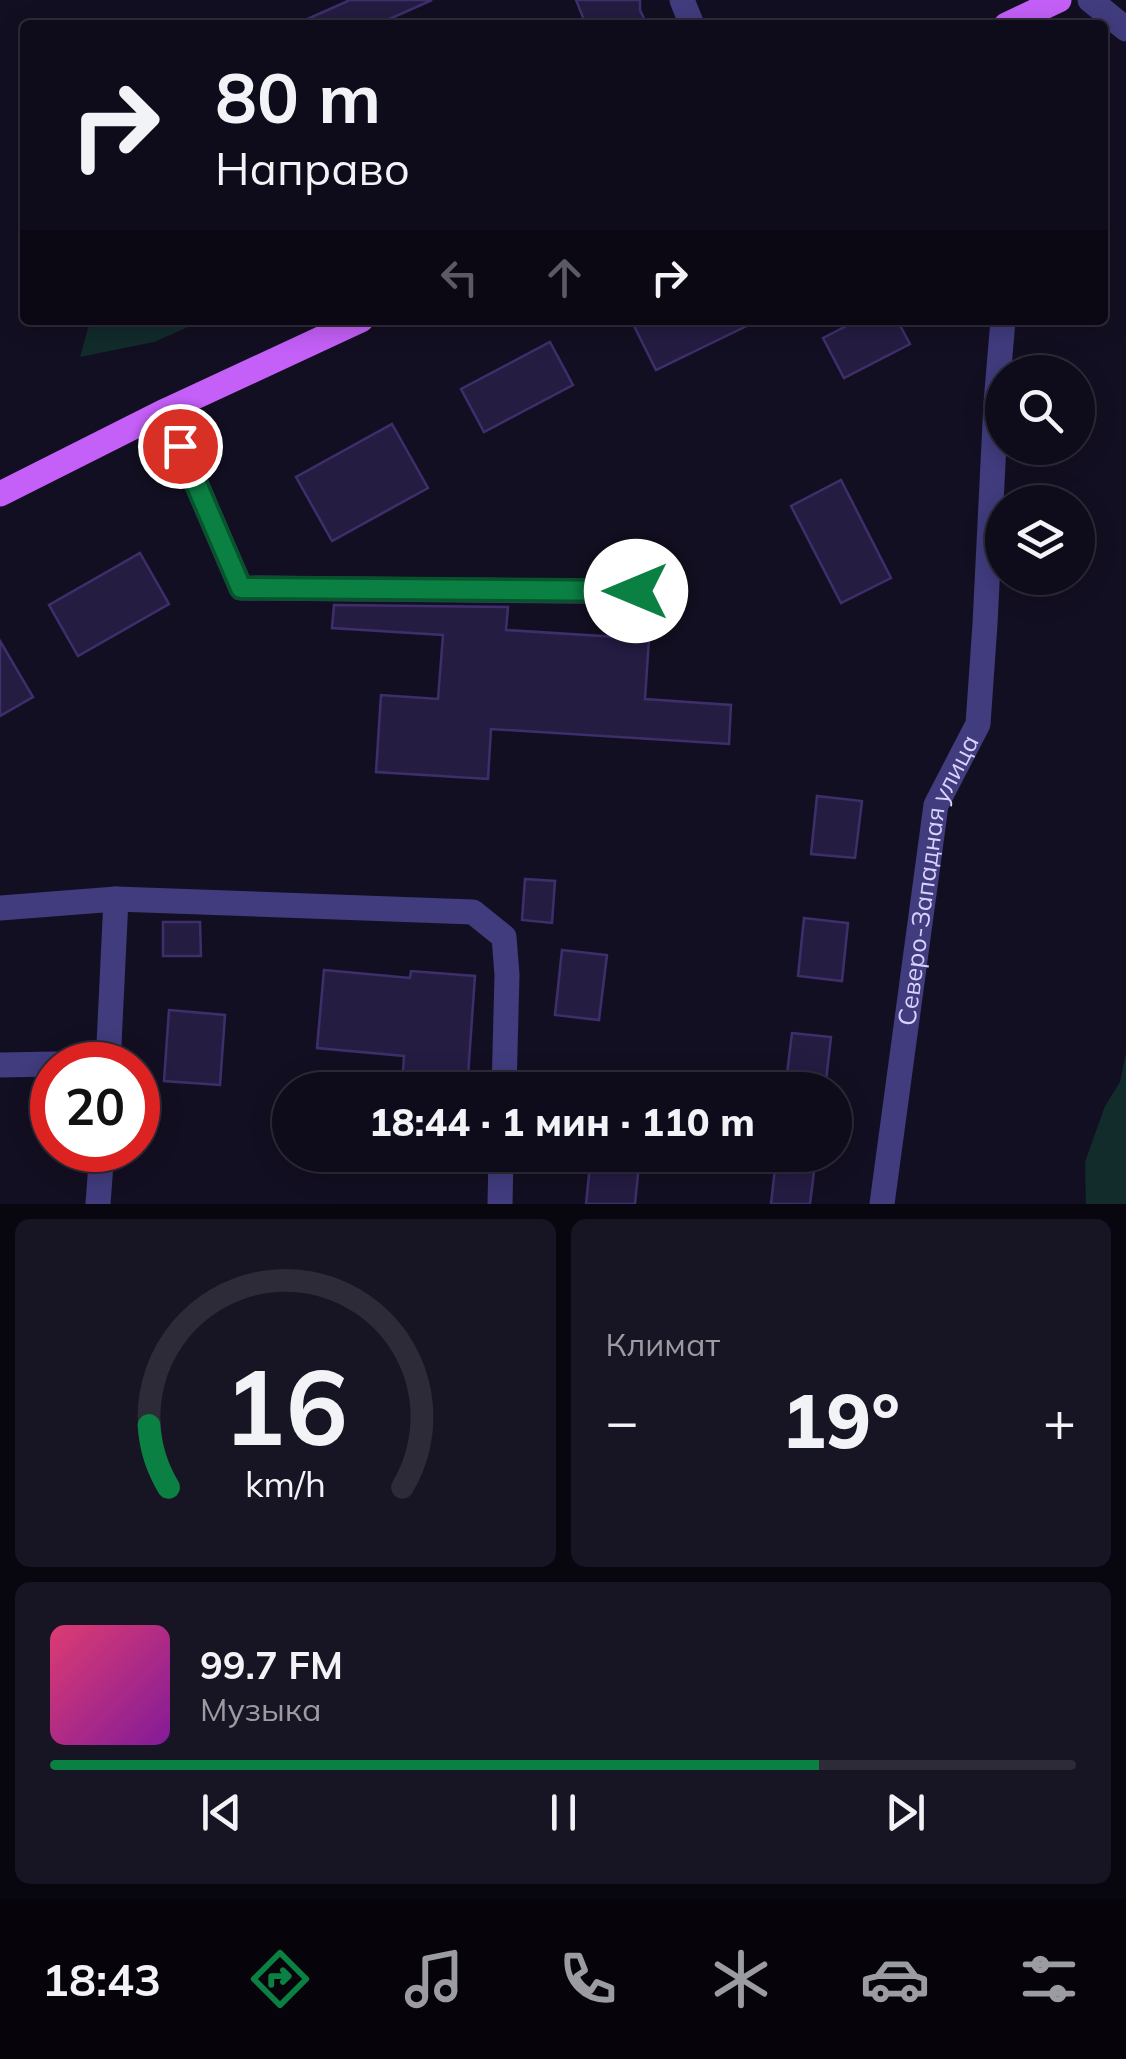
<!DOCTYPE html>
<html lang="ru">
<meta charset="utf-8">
<style>
body{margin:0;font-family:Mulish,sans-serif;background:#171423;color:#f1f3f6;height:100vh;display:flex;flex-direction:column;font-size:38px;white-space:nowrap}
*{box-sizing:border-box;margin:0}
p{font-size:32px;color:#9b9ba2}
.icon{flex:none;width:55px;height:55px;fill:none;stroke:currentColor;stroke-width:2;stroke-linecap:round;stroke-linejoin:round}
.map{position:relative;height:1204px;overflow:hidden}
.sheet{display:flex;flex-direction:column;gap:15px;padding:15px;background:#08060e;flex:1}
.sheet>*{flex:none}
.top-card{position:absolute;left:20px;top:20px;width:1088px;height:305px;border-radius:10px;box-shadow:0 5px 25px #0003,0 0 0 2px #2e2b39;background:#0e0b1a;color:#f1f3f6;overflow:hidden}
.buttons{position:absolute;left:985px;top:355px;display:grid;gap:20px}
.buttons a{display:grid;place-items:center;width:110px;height:110px;border-radius:50%;background:#0e0b1a;box-shadow:0 5px 25px #0003,0 0 0 2px #2e2b39;font-size:50px}
.speed{position:absolute;left:30px;top:1042px;display:flex;gap:20px;font-size:50px;font-weight:700;text-align:center}
.speed>*{display:grid;place-content:center;width:130px;height:130px;border-radius:50%;background:#0e0b1a;box-shadow:0 5px 25px #0003,0 0 0 2px #2e2b39;line-height:1}
.speed .limit{border:15px solid #d22;background:#fff;color:#111}
.pin{position:absolute;display:grid;place-items:center;width:85px;height:85px;color:#fff;margin:-42px;border:5px solid #fff;border-radius:50%;box-shadow:0 2px 10px #0007}
.me{position:absolute;width:110px;margin:-55px;rotate:270deg;stroke-linejoin:round;filter:drop-shadow(0 0 8px #0008)}
.turn{display:flex;align-items:center;gap:35px;height:210px;padding:0 30px;font-size:45px}
.turn .icon{width:130px;height:130px;stroke-width:2.5}
.turn b{display:block;font-size:70px;line-height:85px}
.lanes{display:flex;align-items:center;height:95px;padding:0 30px;background:#0003;justify-content:center;gap:50px;direction:ltr}
.lanes .off{opacity:.35}
.big{font-size:75px;font-weight:800;line-height:1.1}
.sheet .card{flex:1;display:flex;flex-direction:column;justify-content:center;gap:15px;min-width:0;padding:0 35px;border-radius:15px;background:#171423}
.sheet .dial{align-items:center;gap:0}
.dial svg{height:260px;overflow:visible;fill:none;stroke:#2e2b39;stroke-width:7;stroke-linecap:round;text-anchor:middle}
.dial text{fill:#f1f3f6;stroke:none}
.song{display:flex;align-items:center;gap:30px}
.cover{width:120px;height:120px;border-radius:15px;background:linear-gradient(135deg,hsl(340 70% 55%),hsl(290 70% 35%))}
.played{height:10px;border-radius:5px;background:linear-gradient(90deg,#0b8043 75%,#2e2b39 75%)}
.keys{display:flex;justify-content:space-around;direction:ltr}
.heat{display:flex;justify-content:space-between;align-items:center;font-size:55px;direction:ltr}
.sheet .tiles{flex:1;display:grid;gap:15px;grid-template-columns:1fr 1fr}
.card:last-child{grid-column:span 2}
.trip{position:absolute;left:272px;top:1072px;width:580px;height:100px;border-radius:50px;background:#0e0b1a;box-shadow:0 5px 25px #0003,0 0 0 2px #2e2b39;font-weight:800;line-height:100px;text-align:center}
.tab-bar{display:flex;height:160px;justify-content:space-around;align-items:center;background:#06040a;color:#9b9ba2}
.tab-bar .icon{width:70px;height:70px}
.tab-bar .selected{color:#0b8043}
.tab-bar b{font-size:45px;color:#f1f3f6}
.map>svg:first-child{display:block}
.green{fill:#122b2b}
.building{fill:#251c42;stroke:#3e2f6c;stroke-width:2.5}
.lines{fill:none;stroke-linecap:round;stroke-linejoin:round}
.minor{stroke:#413c7e;stroke-width:25}
.major{stroke:#c45ff7;stroke-width:25}
.route-casing{stroke:#07532c;stroke-width:25}
.route{stroke:#0b8043;stroke-width:18}
.labels{text-anchor:middle;stroke-width:10;stroke-linejoin:round;paint-order:stroke}
.street-label{font-size:25px;fill:#d8d2fd;stroke:#130f22}
</style>
<div class="map">
<svg width="1126" height="1204" viewBox="0 0 1126 1204">
<rect width="100%" height="100%" fill="#130f22"/>
<g class="green">
<path d="M98 320H204L154 342 80 357 88 328Z"/>
<path d="M1126 1053V1204H1086L1085 1162 1105 1106 1120 1082Z"/>
</g>
<g class="building">
<path d="M350 0H432L376 25H294Z"/>
<path d="M576 0H640V10L647 25H586Z"/>
<path d="M631 320H759L656 370Z"/>
<path d="M858 320H897L910 344 844 378 823 338Z"/>
<path d="M550 342 573 385 484 432 461 389Z"/>
<path d="M392 424 428 488 332 541 296 477Z"/>
<path d="M841 480 891 578 841 603 791 506Z"/>
<path d="M140 553 169 604 78 656 49 605Z"/>
<path d="M334 605 508 607 506 630 649 639 645 699 731 705 729 744 491 729 488 779 376 772 381 695 438 699 443 635 332 628Z"/>
<path d="M0 641 33 697 0 716Z"/>
<path d="M817 796 862 801 855 858 811 854Z"/>
<path d="M525 879 555 881 552 923 522 920Z"/>
<path d="M804 918 848 923 842 981 798 976Z"/>
<path d="M163 922H200L201 956H163Z"/>
<path d="M562 950 607 955 599 1020 555 1015Z"/>
<path d="M324 970 410 978 411 971 475 976 468 1076 403 1071 404 1056 317 1048Z"/>
<path d="M169 1010 225 1015 220 1085 164 1081Z"/>
<path d="M792 1033 831 1037 825 1090H785Z"/>
<path d="M591 1155H640L635 1204H586Z"/>
<path d="M776 1159 815 1164 810 1204H771Z"/>
</g>
<g class="lines">
<g class="minor">
<path d="M682 0 692 25"/>
<path d="M1090 0 1126 29"/>
<path d="M165 411 241 588 675 592"/>
<path d="M0 908 116 899 473 912 504 937 507 975 504 1090"/>
<path d="M0 1065 108 1063"/>
<path d="M108 1065 116 899"/>
<path d="M98 1204 102 1150"/>
<path d="M500 1204 501 1155"/>
<path id="s1" d="M882 1204 936 805 978 724 985 624 996 403 1003 320"/>
</g>
<g class="major">
<path d="M1006 25 1059 0"/>
<path d="M0 494 165 411 361 320"/>
</g>
</g>
<g class="lines">
<defs>
<path id="route" d="M180 446 241 588 636 591"/>
</defs>
<use href="#route" class="route-casing"/>
<use href="#route" class="route"/>
</g>
<g class="labels">
<g class="street-label">
<text dy="9" stroke="none"><textPath href="#s1" startOffset="330">Северо-Западная улица</textPath></text>
</g>
</g>
</svg>
<div class="buttons">
<a><svg class="icon" aria-label="search" viewBox="0 0 24 24"><circle cx="10" cy="10" r="6"/><path d="M15 15l6 6"/></svg></a>
<a><svg class="icon" aria-label="layers" viewBox="0 0 24 24"><path d="M12 4l9 5-9 5-9-5zM3 14l9 5 9-5"/></svg></a>
</div>
<div class="speed"><div class="limit">20</div></div>
<div class="pin" style="left:180px;top:446px;background:#d93025"><svg class="icon" aria-label="arrive" viewBox="0 0 24 24"><path d="M6 21V4h12l-3 4 3 4H6"/></svg></div>
<svg class="me" style="left:636px;top:591px" viewBox="-20 -20 40 40"><circle r="19" fill="#fff"/><path d="M0-13L10 11 0 6-10 11z" fill="#0b8043"/></svg>
<div class="trip">18:44 · 1 мин · 110 m</div>
<div class="top-card">
<div class="turn"><svg class="icon" aria-label="right" viewBox="0 0 24 24"><path d="M7 20v-9h11M14 6l5 5-5 5"/></svg><div><b>80 m</b>Направо</div></div>
<div class="lanes"><svg class="icon off" aria-label="left" viewBox="0 0 24 24"><path d="M17 20v-9H6M10 6l-5 5 5 5"/></svg><svg class="icon off" aria-label="ahead" viewBox="0 0 24 24"><path d="M12 20V5M6 11l6-6 6 6"/></svg><svg class="icon" aria-label="right" viewBox="0 0 24 24"><path d="M7 20v-9h11M14 6l5 5-5 5"/></svg></div>
</div>
</div>
<section class="sheet">
<div class="tiles">
<div class="card dial"><svg viewBox="0 0 100 80">
<path d="M14 69A42 42 0 1 1 86 69"/>
<path d="M14 69A42 42 0 0 1 8 50" stroke="#0b8043"/>
<text x="50" y="56" font-size="32" font-weight="700">16</text>
<text x="50" y="72" font-size="11">km/h</text>
</svg></div>
<div class="card"><p>Климат</p>
<div class="heat"><a>−</a><b class="big">19°</b><a>+</a></div>
</div>
<div class="card">
<div class="song"><i class="cover"></i><div><b>99.7 FM</b><p>Музыка</p></div></div>
<div class="played"></div>
<div class="keys"><svg class="icon" aria-label="previous" viewBox="0 0 24 24"><path d="M18 5L8 12l10 7zM5 5v14"/></svg><svg class="icon" aria-label="pause" viewBox="0 0 24 24"><path d="M8 5v14M16 5v14"/></svg><svg class="icon" aria-label="next" viewBox="0 0 24 24"><path d="M6 5l10 7-10 7zM19 5v14"/></svg></div>
</div>
</div>
</section>
<nav class="tab-bar">
<b>18:43</b>
<svg class="icon selected" aria-label="directions" viewBox="0 0 24 24"><path d="M12 3l9 9-9 9-9-9zM9 14v-3h6M13 9l2 2-2 2"/></svg>
<svg class="icon" aria-label="music" viewBox="0 0 24 24"><path d="M9 18V5l10-2v13"/><circle cx="6" cy="18" r="3"/><circle cx="16" cy="16" r="3"/></svg>
<svg class="icon" aria-label="phone" viewBox="0 0 24 24"><path d="M5 4h4l2 5-3 2q2 4 5 5l2-3 5 2v4C11 20 4 13 5 4z"/></svg>
<svg class="icon" aria-label="climate" viewBox="0 0 24 24"><path d="M12 3v18M4 7l16 10M4 17L20 7"/></svg>
<svg class="icon" aria-label="car" viewBox="0 0 24 24"><path d="M5 17H2v-5l4-1 3-4h7l3 4 3 1v5h-3M9 17h6M6 11h13"/><circle cx="7" cy="17" r="2"/><circle cx="17" cy="17" r="2"/></svg>
<svg class="icon" aria-label="filters" viewBox="0 0 24 24"><path d="M4 7h16M4 17h16"/><circle cx="9" cy="7" r="2"/><circle cx="15" cy="17" r="2"/></svg>
</nav>
